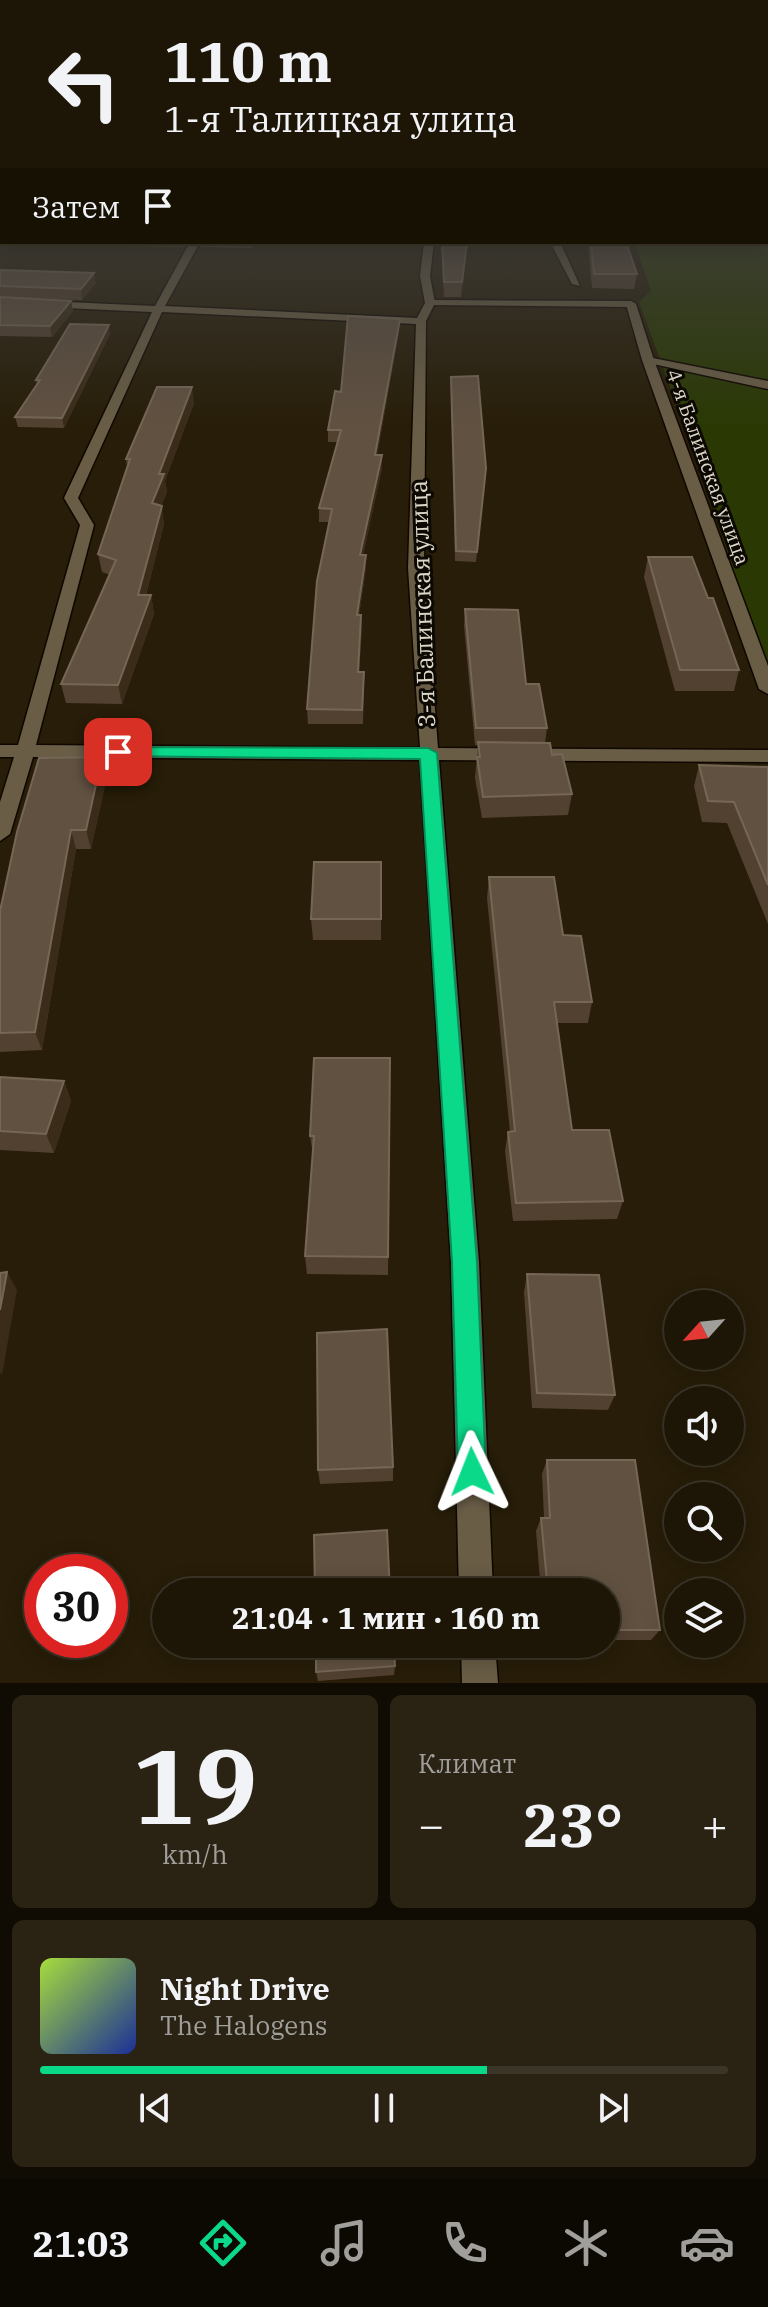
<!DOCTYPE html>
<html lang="ru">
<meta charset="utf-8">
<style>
body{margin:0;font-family:"IBM Plex Serif",serif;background:#2a2314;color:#f1f3f6;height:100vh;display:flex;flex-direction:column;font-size:30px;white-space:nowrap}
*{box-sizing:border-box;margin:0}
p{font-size:26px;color:#a09f9b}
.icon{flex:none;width:44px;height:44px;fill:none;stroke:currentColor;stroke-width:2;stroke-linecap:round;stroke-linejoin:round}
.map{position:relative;height:1683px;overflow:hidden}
.sheet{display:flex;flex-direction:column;gap:12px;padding:12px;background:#100c03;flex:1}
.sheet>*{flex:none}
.banner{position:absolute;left:0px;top:0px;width:768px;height:244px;box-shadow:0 4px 20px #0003,0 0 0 2px #3b3528;background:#1d1606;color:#f1f3f6;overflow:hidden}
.needle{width:52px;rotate:243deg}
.buttons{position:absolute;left:664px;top:1290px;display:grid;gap:16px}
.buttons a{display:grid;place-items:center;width:80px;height:80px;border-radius:50%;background:#1d1606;box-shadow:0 4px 20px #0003,0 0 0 2px #3b3528;font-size:40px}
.speed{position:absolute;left:24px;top:1554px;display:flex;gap:16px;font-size:40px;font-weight:700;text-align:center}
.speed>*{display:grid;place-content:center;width:104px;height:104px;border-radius:50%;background:#1d1606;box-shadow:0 4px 20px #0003,0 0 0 2px #3b3528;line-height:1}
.speed .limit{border:12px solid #d22;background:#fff;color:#111}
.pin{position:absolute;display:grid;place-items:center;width:68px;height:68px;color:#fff;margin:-34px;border-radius:16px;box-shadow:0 4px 12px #0006}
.me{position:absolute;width:88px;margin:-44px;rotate:358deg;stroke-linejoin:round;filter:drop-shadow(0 0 6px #0008)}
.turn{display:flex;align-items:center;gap:28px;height:168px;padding:0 32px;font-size:36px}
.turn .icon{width:104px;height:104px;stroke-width:2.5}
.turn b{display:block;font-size:56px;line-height:68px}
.then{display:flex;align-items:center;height:76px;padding:0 32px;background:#0003;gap:16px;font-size:30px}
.big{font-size:60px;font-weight:800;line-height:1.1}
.sheet .tile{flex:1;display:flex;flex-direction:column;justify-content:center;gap:12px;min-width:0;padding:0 28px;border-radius:12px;background:#2a2314}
.sheet .dial{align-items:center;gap:0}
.dial b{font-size:104px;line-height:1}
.song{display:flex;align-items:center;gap:24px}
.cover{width:96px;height:96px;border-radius:12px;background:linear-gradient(135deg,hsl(80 70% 55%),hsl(230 70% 35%))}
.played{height:8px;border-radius:4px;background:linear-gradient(90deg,#0bd98a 65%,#3b3528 65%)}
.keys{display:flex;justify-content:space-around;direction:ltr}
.heat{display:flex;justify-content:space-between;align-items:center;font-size:44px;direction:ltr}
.sheet .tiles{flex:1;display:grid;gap:12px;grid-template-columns:1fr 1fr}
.tile:last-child{grid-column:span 2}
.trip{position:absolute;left:152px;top:1578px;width:468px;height:80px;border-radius:40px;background:#1d1606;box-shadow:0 4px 20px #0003,0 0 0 2px #3b3528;font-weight:800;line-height:80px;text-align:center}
.menu{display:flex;height:128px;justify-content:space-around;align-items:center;background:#0c0902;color:#a09f9b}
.menu .icon{width:56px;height:56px}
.menu .active{color:#0bd98a}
.menu b{font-size:36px;color:#f1f3f6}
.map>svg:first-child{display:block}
.green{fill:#2a3904}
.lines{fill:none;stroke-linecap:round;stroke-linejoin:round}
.service-casing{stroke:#100700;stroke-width:3}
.minor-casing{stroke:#100700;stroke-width:3}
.service{fill:#695d46;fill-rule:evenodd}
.minor{fill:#695d46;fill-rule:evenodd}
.wall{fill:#524131}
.shaded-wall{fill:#3b2c19}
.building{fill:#615141;stroke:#756656;stroke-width:2}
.route{fill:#0bd98a;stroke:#078d5a;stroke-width:2}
.labels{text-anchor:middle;stroke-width:6;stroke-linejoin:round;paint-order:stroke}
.far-street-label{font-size:20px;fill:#ddd7ca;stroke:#0c0802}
.street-label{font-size:24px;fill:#ddd7ca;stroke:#0c0802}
</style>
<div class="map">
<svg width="768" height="1683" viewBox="0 0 768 1683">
<rect width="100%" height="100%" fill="#271d08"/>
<path class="green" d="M766 197H768V664H764L698 463 639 302 651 291 634 242H766Z"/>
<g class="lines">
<defs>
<g id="service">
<path d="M430 300 631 301 636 304 631 307 426 305 425 303Z"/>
<path d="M648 357 768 381V389L644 362 642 360Z"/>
</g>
<g id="minor">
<path d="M190 242H200L165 306 417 318 425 303 420 276 424 242H434L430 276 435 303 426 321 424 568 438 748 768 750V762L439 760 479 1262 493 1592H459L451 1262 420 760 33 757 10 834 0 841V802L14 757H0V745H18L80 525 64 498 152 312 0 305V299L155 306ZM162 312 416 324 408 568 420 748 36 745 94 525 78 498Z"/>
<path d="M550 242H560L580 286 572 284Z"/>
<path d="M631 301 636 304 654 360 768 666V694L759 689 642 360 626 304Z"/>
<path d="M461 1644H495L498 1683H462Z"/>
</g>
</defs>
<use href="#service" class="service-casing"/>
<use href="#minor" class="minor-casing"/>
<use href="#service" class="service"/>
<use href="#minor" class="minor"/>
</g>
<g class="wall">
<path d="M116 242H188L184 247 117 246Z"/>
<path d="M200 242H255L252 248 201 247Z"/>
<rect x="354" y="242" width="61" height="2"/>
<path d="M441 242H468L461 297H444Z"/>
<path d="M588 242H626L637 274 634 289 592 288Z"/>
<path d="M0 270 96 283 82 300 0 297Z"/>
<path d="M0 297 71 301 73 311 52 337 0 336Z"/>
<path d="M400 319 399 331 377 455 382 468 363 555 366 569 359 615H361L362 629 359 672 364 687 363 724H308L307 709 329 522H319V508L337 442H328V430L341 392Z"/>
<path d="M110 334 64 428 18 427 15 417 37 384 36 380Z"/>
<path d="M451 377 486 468 476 562 455 561Z"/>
<path d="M194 403 165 481 167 492 161 506 164 524 146 595H151L154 614 122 704 66 703 61 684 110 575 102 572 98 554 127 467 126 459Z"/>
<path d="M648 557 708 598 739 670 734 691H675L644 577Z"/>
<path d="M465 609 526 684 547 728 545 743 552 755 572 794 568 815 482 818 475 778 478 745H475L464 626Z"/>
<path d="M102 757 107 776 91 849H76L42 1050 0 1052V911Z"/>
<path d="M699 765 768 767V924L727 823 702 822 694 786Z"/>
<path d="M381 862V940H313L311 919Z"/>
<path d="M489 877 563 935 592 1002 588 1023H557L572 1130 623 1201 617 1219 513 1221 505 1151 508 1132H510L487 898Z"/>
<path d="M390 1058 388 1275 307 1274 305 1256 313 1155 310 1136Z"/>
<path d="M0 1077 64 1081 71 1101 54 1153 0 1150Z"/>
<path d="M527 1274 615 1395 608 1410 532 1408 524 1292Z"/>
<path d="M547 1460 660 1630 651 1640H606V1592H541L536 1531 541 1518H544L542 1474Z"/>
<path d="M393 1467V1481L320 1484 318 1470Z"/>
<path d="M395 1666 394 1675 318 1681 316 1672Z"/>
</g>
<g class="shaded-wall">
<path d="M467 242H468L461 297 462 282Z"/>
<path d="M94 273 96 283 82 300 81 289Z"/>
<path d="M71 301 73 311 52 337 50 326Z"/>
<path d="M400 319 399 331 375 468V455Z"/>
<path d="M109 325 110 334 64 428 62 418Z"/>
<path d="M192 387 194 403 165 481 167 492 155 520 152 503 159 474Z"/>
<path d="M382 455V468L360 569V555Z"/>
<path d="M162 506 164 524 141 613 138 595Z"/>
<path d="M366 555V569L357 629V615Z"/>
<path d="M151 595 154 614 122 704 118 685Z"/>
<path d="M361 615 362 629 358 687V672Z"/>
<path d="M102 757 107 776 91 849 86 830Z"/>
<path d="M71 830 76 849 42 1050 35 1032Z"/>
<path d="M64 1081 71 1101 54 1153 46 1134Z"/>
<path d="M7 1272 17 1290 2 1375 0 1372V1310Z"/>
</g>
<g class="building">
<path d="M442 242H467L462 282H444Z"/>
<path d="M591 242H626L637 274H594Z"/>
<path d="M0 270 94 273 81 289 0 286Z"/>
<path d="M0 297 71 301 50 326 0 325Z"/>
<path d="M348 316 400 319 375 455H382L360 555H366L357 615H361L358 672H364L362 710 307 709 317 581 332 509 319 508 341 430H328L335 391 341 392Z"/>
<path d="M70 324 109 325 62 418 15 417 40 380H36Z"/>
<path d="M478 376 486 468 477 552 456 551 451 377Z"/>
<path d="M157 387H192L159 474H164L152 503 162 506 138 595H151L118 685 61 684 116 560 98 554 130 459H126Z"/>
<path d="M648 557H692L708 598H713L739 670H680Z"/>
<path d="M465 609 518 610 526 684H539L547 728H476Z"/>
<path d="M478 742 550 743 552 755 562 754 572 794 483 797 477 757H480Z"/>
<path d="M102 757 86 830H71L35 1032 0 1033V911L17 832 39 758Z"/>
<path d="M699 765 768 767V885L734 802 708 801Z"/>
<path d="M314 862H381V919H311Z"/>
<path d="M489 877H554L563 935 581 936 592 1002H554L572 1130H609L623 1201 516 1203 508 1132 515 1131Z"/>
<path d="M314 1058H390L388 1257 305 1256 314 1136H310Z"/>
<path d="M0 1077 64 1081 46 1134 0 1131Z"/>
<path d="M7 1272 0 1310V1273Z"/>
<path d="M527 1274 599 1275 615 1395 537 1393Z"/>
<path d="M387 1329 393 1467 318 1470 317 1333Z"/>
<path d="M547 1460H635L660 1630H606V1592H548L541 1518H550Z"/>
<path d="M387 1530 390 1592H315L314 1535Z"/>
<path d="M316 1644H394L395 1666 316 1672Z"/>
</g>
<linearGradient id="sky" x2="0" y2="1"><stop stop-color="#151004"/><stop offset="0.45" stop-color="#41403d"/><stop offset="1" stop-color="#41403d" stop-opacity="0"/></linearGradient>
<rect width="768" height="426" fill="url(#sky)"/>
<path class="route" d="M118 747 428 748 437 753 477 1262 486 1472 482 1482 472 1486 462 1482 458 1472 452 1262 420 759 112 756 110 752Z"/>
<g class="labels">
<g class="far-street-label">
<text transform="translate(708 467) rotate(70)" y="7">4-я Балинская улица</text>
</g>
<g class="street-label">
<text transform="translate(423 604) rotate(-92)" y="8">3-я Балинская улица</text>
</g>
</g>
</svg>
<div class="buttons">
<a><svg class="needle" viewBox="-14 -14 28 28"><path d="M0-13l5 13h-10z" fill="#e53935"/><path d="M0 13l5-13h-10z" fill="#a09f9b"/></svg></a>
<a><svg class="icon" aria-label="sound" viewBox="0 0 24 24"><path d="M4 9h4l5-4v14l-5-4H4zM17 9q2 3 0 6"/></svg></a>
<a><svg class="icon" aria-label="search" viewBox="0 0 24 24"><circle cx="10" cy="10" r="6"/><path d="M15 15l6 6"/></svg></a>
<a><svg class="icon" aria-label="layers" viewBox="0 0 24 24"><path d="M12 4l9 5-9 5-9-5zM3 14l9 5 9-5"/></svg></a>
</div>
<div class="speed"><div class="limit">30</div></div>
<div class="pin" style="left:118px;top:752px;background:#d93025"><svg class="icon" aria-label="arrive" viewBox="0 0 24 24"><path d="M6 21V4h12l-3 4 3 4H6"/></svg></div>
<svg class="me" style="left:472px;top:1472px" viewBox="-20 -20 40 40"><path d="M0-17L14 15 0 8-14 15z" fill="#0bd98a" stroke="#fff" stroke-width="4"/></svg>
<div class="trip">21:04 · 1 мин · 160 m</div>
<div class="banner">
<div class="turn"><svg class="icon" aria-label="left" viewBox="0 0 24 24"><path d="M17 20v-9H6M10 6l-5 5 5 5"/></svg><div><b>110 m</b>1-я Талицкая улица</div></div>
<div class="then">Затем<svg class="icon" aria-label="arrive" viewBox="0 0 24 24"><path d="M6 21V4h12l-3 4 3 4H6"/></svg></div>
</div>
</div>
<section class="sheet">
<div class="tiles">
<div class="tile dial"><b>19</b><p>km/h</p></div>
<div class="tile"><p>Климат</p>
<div class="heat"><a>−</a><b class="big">23°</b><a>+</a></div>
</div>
<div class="tile">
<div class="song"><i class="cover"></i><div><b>Night Drive</b><p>The Halogens</p></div></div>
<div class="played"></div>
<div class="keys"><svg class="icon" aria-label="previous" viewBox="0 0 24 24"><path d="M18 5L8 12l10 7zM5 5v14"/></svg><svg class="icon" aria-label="pause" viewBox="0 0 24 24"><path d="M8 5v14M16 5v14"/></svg><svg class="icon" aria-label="next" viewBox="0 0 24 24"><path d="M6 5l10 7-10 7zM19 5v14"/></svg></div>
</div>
</div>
</section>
<nav class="menu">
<b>21:03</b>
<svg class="icon active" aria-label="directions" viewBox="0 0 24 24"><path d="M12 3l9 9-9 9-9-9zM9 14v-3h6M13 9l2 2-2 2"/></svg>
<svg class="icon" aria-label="music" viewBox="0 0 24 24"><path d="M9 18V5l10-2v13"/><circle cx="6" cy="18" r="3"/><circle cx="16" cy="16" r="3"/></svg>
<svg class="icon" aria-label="phone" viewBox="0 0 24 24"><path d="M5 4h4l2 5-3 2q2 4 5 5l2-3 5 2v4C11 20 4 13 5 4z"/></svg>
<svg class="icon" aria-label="climate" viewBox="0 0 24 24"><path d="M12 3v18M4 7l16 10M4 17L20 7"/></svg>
<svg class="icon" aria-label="car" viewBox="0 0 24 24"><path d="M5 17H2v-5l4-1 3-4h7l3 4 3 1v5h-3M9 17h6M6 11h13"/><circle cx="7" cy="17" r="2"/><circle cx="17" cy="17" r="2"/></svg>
</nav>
